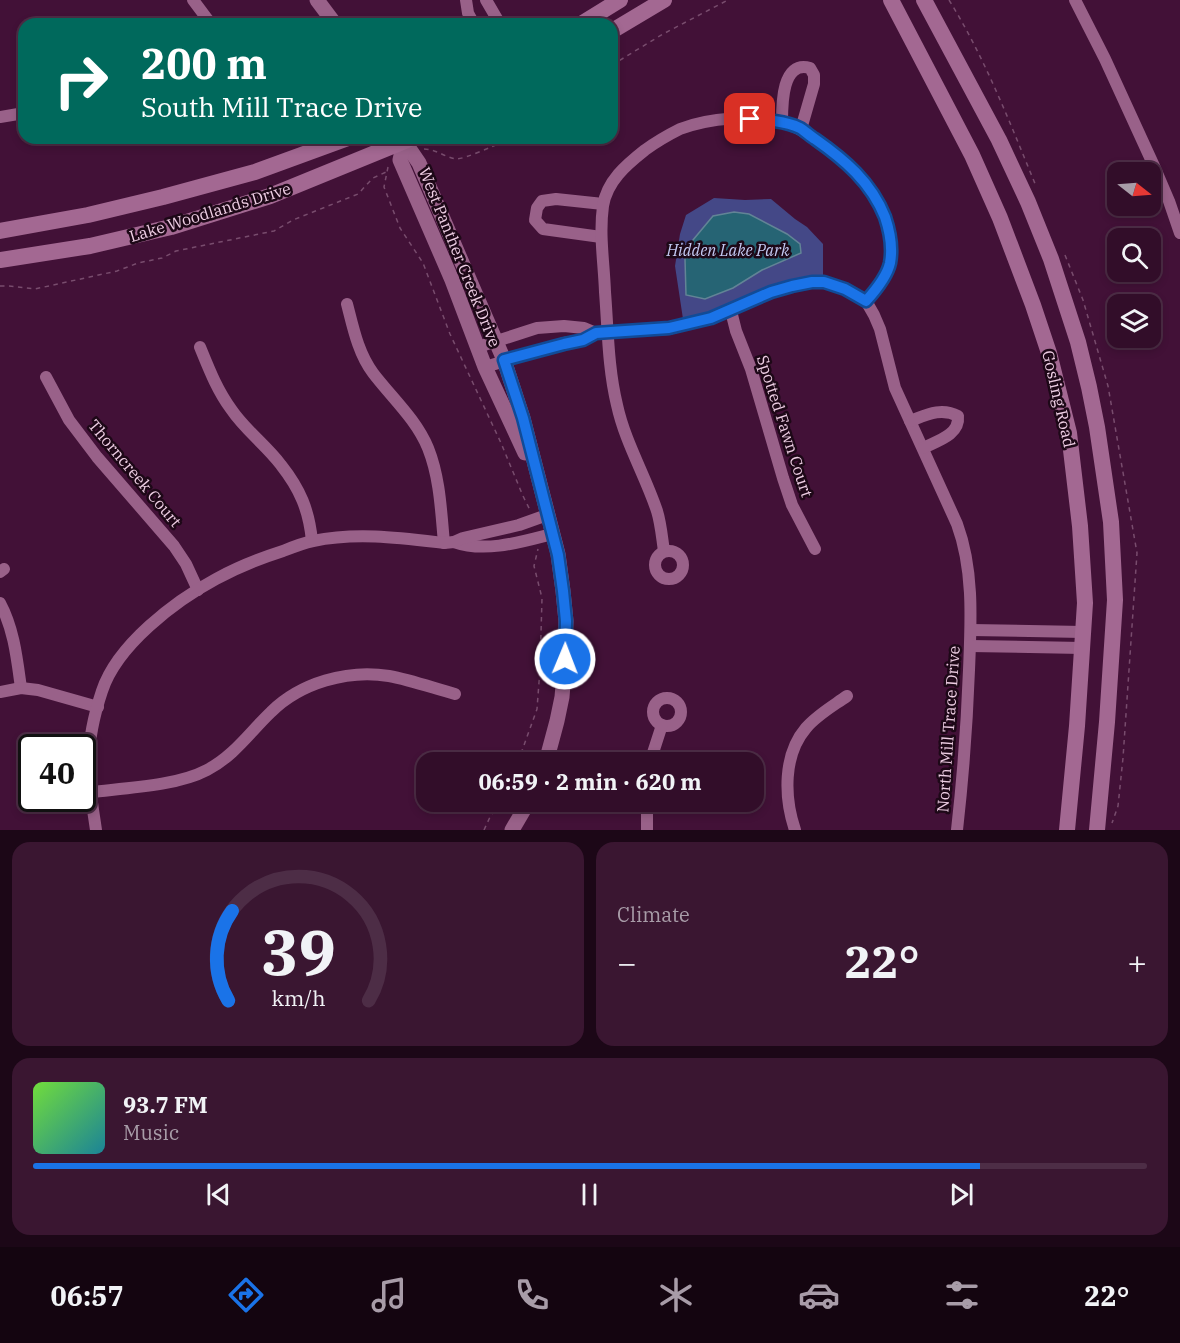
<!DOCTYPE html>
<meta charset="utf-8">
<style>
body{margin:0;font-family:"IBM Plex Serif",serif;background:#3a1631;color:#f1f3f6;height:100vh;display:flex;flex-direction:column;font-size:22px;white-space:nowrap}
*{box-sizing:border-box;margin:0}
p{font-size:20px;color:#a89ca8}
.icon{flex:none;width:33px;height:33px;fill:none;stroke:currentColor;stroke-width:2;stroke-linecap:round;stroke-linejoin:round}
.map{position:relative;height:830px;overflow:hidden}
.panel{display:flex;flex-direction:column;gap:12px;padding:12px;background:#1c0717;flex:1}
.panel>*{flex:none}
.top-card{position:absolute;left:18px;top:18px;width:600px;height:126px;border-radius:18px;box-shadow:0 3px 9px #0003,0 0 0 2px #4d2d46;background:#00695c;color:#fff;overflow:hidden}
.needle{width:39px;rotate:107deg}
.buttons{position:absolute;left:1107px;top:162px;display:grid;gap:12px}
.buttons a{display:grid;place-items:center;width:54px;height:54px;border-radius:12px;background:#320d29;box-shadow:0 3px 9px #0003,0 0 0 2px #4d2d46;font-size:30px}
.speed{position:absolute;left:18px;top:734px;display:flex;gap:12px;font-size:30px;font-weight:700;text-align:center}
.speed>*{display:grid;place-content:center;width:78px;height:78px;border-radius:50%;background:#320d29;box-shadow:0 3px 9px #0003,0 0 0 2px #4d2d46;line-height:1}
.speed .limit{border:3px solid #111;border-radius:9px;background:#fff;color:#111}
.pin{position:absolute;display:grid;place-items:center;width:51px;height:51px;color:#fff;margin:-26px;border-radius:12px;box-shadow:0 3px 9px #0006}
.me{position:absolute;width:66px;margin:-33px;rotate:1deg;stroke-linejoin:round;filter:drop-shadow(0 0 4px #0008)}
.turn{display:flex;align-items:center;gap:21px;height:126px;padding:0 24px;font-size:27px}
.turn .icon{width:78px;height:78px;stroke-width:2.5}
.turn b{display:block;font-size:42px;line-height:51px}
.big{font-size:45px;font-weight:800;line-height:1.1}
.panel .tile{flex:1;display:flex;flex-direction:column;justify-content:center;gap:9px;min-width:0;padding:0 21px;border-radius:18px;background:#3a1631}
.panel .dial{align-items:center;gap:0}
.dial svg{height:156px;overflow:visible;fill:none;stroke:#4d2d46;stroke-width:7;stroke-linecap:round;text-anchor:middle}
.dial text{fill:#f1f3f6;stroke:none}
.song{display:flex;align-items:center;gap:18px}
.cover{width:72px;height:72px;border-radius:9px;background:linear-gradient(135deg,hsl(100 70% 55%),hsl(190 70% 35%))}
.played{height:6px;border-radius:3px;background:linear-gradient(90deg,#1a73e8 85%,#4d2d46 85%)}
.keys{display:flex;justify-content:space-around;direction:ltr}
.heat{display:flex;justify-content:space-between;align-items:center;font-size:33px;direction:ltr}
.panel .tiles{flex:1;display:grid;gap:12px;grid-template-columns:1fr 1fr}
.tile:last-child{grid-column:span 2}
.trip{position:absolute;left:416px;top:752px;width:348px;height:60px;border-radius:18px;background:#320d29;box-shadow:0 3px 9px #0003,0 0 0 2px #4d2d46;font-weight:800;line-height:60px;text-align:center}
.dock{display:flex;height:96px;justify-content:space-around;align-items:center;background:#140510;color:#a89ca8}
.dock .icon{width:42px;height:42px}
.dock .current{color:#1a73e8}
.dock b{font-size:27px;color:#f1f3f6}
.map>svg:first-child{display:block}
.green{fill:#444887}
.water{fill:#266474;stroke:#628496;stroke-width:1.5}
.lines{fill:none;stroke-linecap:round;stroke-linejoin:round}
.path{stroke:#784c6d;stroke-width:1.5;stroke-dasharray:4.5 4.5;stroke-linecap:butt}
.minor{stroke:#996189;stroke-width:12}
.tertiary{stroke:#996189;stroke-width:15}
.secondary{stroke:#a36892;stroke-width:16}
.route-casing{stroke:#114b97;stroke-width:15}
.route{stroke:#1a73e8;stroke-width:10}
.labels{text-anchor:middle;stroke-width:5;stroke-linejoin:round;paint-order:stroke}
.street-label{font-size:16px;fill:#eecee4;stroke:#1d0817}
.park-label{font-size:16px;font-style:italic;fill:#c3c9f2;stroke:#1d0817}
</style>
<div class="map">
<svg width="1180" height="830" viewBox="0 0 1180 830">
<rect width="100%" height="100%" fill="#421137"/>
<path class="green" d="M714 198 745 200 771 199 795 219 807 227 823 244V276L798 279 718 309 683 319 675 266 680 234 686 215Z"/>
<path class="water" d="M734 212 749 214 787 234 800 244 801 253 762 270 733 288 705 299 686 295 685 259 693 240 713 216Z"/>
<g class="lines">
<g class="path">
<path d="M949 0C985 58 1010 123 1036 186"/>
<path d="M612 65 663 34 728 0"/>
<path d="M424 149C436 149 444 157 456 159 465 159 493 146 503 142L508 138"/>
<path d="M388 167 384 187 400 228 423 263 450 334 501 443 523 496 530 510"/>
<path d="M1065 255 1083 300 1108 386 1137 553 1123 758 1118 806 1112 823"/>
<path d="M0 286H8L35 289 117 271 138 263 162 258 176 251 274 231 293 220 358 194 373 178 386 172"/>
<path d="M518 762 537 709 540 669 542 598 534 566 538 549"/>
<path d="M484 830 490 817 501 801"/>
</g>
<g class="minor">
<path d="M193 0 211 24"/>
<path d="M466 0 468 13 474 24"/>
<path d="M486 0 500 24"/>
<path d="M1075 0 1105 59 1154 166 1169 201 1180 233"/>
<path d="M0 117 24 113"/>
<path d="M782 122C782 104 782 60 810 68L814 75V84L801 129"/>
<path d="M601 237 543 229 535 220 537 208 542 201 556 199 603 204"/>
<path d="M347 304C353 327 358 353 373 373 392 398 416 419 428 448 440 478 441 511 444 543"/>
<path d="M731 311 736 331 751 369 783 478 792 505 815 549"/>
<path d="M200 347C209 369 217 390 231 409 245 430 266 445 281 465 300 489 309 510 312 541"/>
<path d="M478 347 537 328 564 326 584 328 596 333 669 329 711 318 771 292 792 286 812 282H824L845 289 866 301 874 315 880 329 895 388 957 524C974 570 971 621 969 670 967 723 963 777 957 830"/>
<path d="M485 367 564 343 583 340 596 333"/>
<path d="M46 377 69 420 97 457 174 546 186 564 198 590"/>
<path d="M910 421C926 415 941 407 958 416 960 435 937 441 923 448"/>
<path d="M454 542C485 553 521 542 552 534"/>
<circle cx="669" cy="565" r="14"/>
<path d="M664 551C662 538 661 524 657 511 645 475 625 442 617 405 608 368 608 330 605 292 604 263 599 235 603 206 607 181 626 165 645 150 656 142 668 135 680 129 709 118 753 114 783 123 796 126 804 132 815 139 847 161 871 182 885 219 891 233 894 249 890 264 887 278 875 291 866 301"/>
<path d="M0 572 4 569"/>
<path d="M0 603C14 629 17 659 21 688"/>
<path d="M971 630 1083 632"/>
<path d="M970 646 1082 648"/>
<path d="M0 692 21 688 38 690 98 707"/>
<circle cx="667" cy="712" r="14"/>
<path d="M650 762 662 725"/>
<path d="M91 792C126 788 177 786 207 770 234 756 250 732 271 712 300 683 348 669 389 676 411 680 433 688 455 694"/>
<path d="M96 830C93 809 89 788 89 767 88 742 94 715 102 691 117 645 175 601 216 579 238 567 261 558 283 551 293 547 303 543 313 541 357 532 401 538 444 543L454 542 463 538 519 525 547 515"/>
<path d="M647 830V801"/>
<path d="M795 830C784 797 783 755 806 728 817 715 833 706 847 696"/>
</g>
<g class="tertiary">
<path d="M317 0 335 24"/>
<path d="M402 138 419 163 504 360 523 418 558 554 563 591 566 621 564 673 562 697 557 721 546 762"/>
<path d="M404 142 400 160 452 280 485 367 525 453"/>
<path d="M512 830 529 801"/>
</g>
<g class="secondary">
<path d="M891 0 972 155 1000 218 1033 305 1049 353 1069 433 1080 526 1085 603 1077 726 1067 830"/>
<path d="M924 0 999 140 1028 202 1051 259 1078 342 1089 387 1097 427 1111 522 1115 600 1107 722 1097 830"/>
<path d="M581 24 620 0"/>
<path d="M612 31 664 0"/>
<path d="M0 231 88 215 163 197 255 172 348 138"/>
<path d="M0 260 90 246 171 227 270 196 412 138"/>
</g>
</g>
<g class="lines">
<defs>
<path id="route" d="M565 659 566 621 563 591 558 555 523 418 504 360 564 344 583 340 596 333 669 328 711 318 771 292 792 286 812 282H824L845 289 866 301C875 291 887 277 890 263 893 247 890 232 885 217 871 182 845 160 815 139 810 136 805 131 800 128 785 121 767 120 750 119"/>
</defs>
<use href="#route" class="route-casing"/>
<use href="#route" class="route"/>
</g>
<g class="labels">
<g class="street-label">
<text transform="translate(210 212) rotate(-17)" y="6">Lake Woodlands Drive</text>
<text transform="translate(460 257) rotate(68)" y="6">West Panther Creek Drive</text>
<text transform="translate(1059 399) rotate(77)" y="6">Gosling Road</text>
<text transform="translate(785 426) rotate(72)" y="6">Spotted Fawn Court</text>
<text transform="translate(135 473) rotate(50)" y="6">Thorncreek Court</text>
<text transform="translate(948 729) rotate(-86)" y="6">North Mill Trace Drive</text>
</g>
<g class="park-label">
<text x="728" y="256">Hidden Lake Park</text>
</g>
</g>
</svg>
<div class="buttons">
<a><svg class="needle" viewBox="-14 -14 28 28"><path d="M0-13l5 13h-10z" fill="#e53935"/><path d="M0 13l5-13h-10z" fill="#a89ca8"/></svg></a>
<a><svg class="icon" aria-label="search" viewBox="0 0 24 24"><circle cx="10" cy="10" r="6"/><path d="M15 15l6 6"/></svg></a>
<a><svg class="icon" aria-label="layers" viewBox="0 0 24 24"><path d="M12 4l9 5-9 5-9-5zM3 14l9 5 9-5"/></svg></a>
</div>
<div class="speed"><div class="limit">40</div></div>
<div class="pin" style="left:750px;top:119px;background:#d93025"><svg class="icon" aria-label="arrive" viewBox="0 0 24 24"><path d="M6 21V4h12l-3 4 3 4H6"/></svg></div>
<svg class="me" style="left:565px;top:659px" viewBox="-20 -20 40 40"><circle r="17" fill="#1a73e8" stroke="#fff" stroke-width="3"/><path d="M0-11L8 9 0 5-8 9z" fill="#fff"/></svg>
<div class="trip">06:59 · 2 min · 620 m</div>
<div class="top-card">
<div class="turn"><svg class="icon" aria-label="right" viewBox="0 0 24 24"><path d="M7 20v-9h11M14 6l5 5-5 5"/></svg><div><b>200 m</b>South Mill Trace Drive</div></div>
</div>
</div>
<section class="panel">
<div class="tiles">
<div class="tile dial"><svg viewBox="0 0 100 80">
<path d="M14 69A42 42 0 1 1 86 69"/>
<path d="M14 69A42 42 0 0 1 16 23" stroke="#1a73e8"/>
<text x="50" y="56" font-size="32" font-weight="700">39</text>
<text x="50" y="72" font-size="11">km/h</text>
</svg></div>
<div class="tile"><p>Climate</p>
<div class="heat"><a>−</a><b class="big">22°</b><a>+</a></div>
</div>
<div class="tile">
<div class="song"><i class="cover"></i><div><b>93.7 FM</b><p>Music</p></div></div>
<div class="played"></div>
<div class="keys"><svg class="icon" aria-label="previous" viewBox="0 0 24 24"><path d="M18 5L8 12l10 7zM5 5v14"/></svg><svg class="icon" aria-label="pause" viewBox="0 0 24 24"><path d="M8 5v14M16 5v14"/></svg><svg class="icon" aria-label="next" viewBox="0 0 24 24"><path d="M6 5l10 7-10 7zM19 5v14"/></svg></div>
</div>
</div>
</section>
<nav class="dock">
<b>06:57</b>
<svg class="icon current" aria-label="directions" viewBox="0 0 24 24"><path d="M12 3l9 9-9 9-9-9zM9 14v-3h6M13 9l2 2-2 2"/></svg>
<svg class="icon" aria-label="music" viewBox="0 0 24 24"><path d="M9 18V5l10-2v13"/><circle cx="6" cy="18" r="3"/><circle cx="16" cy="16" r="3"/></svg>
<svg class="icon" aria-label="phone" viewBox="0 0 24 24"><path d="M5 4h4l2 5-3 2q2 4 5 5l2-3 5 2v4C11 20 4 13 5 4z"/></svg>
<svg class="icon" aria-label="climate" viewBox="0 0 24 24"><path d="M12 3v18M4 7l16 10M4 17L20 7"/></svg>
<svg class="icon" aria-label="car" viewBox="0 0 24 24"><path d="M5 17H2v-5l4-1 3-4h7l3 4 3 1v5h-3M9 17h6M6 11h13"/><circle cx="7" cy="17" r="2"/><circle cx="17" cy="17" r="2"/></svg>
<svg class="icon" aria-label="filters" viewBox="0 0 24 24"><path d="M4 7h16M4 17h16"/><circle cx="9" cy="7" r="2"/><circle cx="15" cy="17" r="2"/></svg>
<b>22°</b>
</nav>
